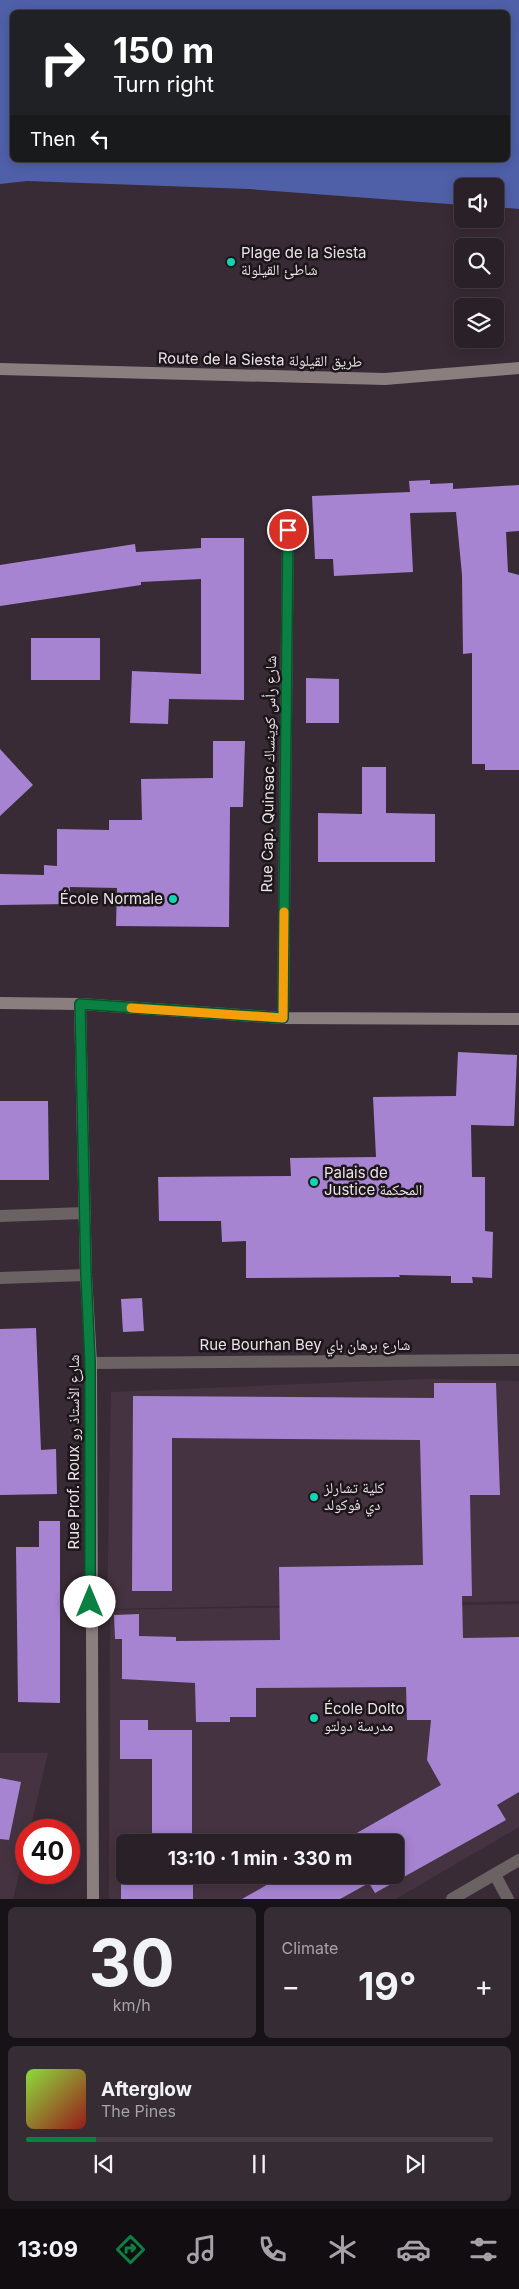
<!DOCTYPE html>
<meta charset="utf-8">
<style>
body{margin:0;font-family:Inter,"Noto Naskh Arabic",sans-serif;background:#362d34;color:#f1f3f6;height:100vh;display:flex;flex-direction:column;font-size:19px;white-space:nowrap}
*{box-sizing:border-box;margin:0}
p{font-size:16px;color:#a5a3a8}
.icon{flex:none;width:28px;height:28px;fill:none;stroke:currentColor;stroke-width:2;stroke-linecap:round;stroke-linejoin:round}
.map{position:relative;height:1899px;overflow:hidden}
.sheet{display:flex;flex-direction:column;gap:8px;padding:8px;background:#171216;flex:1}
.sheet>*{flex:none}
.guide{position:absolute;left:10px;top:10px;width:500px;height:152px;border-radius:8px;box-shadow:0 2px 12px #0003,0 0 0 1px #463e45;background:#202124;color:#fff;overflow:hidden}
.tools{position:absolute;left:454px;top:178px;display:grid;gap:10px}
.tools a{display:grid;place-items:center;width:50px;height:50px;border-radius:8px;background:#2a2028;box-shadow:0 2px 12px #0003,0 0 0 1px #463e45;font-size:25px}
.speed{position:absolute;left:15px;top:1819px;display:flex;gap:10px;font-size:25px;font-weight:700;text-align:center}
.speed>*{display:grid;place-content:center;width:65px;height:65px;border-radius:50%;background:#2a2028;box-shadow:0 2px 12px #0003,0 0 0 1px #463e45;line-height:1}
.speed .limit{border:8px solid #d22;background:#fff;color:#111}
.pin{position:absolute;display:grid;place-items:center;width:42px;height:42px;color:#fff;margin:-21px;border:2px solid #fff;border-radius:50%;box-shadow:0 1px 5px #0007}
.me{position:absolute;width:55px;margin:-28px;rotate:0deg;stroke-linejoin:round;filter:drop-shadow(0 0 4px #0008)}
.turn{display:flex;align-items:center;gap:18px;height:105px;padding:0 20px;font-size:22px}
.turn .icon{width:65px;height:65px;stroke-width:2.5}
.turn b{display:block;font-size:35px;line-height:42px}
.then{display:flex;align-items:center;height:48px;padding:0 20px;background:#0003;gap:10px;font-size:19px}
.big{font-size:38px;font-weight:700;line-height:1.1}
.sheet .card{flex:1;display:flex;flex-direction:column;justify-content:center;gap:8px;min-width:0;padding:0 18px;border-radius:8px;background:#362d34}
.sheet .dial{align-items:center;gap:0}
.dial b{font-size:65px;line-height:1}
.song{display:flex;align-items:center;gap:15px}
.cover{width:60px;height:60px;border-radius:8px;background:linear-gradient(135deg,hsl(90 70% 55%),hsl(0 70% 35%))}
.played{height:5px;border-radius:2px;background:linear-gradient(90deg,#0b8043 15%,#463e45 15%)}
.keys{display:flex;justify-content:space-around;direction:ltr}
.heat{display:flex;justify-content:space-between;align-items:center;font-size:28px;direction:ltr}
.sheet .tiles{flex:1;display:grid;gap:8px;grid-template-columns:1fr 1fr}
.card:last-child{grid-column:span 2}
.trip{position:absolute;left:116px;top:1834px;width:288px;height:50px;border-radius:8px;background:#2a2028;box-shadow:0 2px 12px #0003,0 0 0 1px #463e45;font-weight:700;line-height:50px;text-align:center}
.dock{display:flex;height:80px;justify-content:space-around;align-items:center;background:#110d10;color:#a5a3a8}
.dock .icon{width:35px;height:35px}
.dock .current{color:#0b8043}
.dock b{font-size:22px;color:#f1f3f6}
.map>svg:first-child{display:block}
.built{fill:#463341;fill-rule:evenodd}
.water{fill:#4f60a9;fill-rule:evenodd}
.building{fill:#a784d2}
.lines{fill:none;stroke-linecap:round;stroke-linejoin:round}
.lane{stroke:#6b6263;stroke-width:12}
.street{stroke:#6b6263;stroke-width:12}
.secondary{stroke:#8b7e7f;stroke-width:12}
.route-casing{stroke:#07532c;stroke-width:12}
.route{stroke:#0b8043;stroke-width:9}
.slow{stroke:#f59e0b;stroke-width:9}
.poi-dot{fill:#11d5b4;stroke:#1c161a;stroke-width:2}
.labels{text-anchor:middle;stroke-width:5;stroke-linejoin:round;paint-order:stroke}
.poi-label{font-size:15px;fill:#ebe2e8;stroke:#1c161a;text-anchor:start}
.street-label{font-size:15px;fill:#ebe2e8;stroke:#1c161a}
</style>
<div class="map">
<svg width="519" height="1899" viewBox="0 0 519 1899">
<rect width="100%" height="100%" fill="#382b35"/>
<g class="built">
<path d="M423 1379 519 1381V1601L107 1609 111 1392Z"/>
<path d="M519 1604V1827L396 1899H109L110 1610ZM125 1842H395V1875H125Z"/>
<path d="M0 1753H48L30 1830H26V1845L13 1899H0Z"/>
</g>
<path class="water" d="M0 0H519V209L495 207V186H462V205L249 189 27 181 0 184ZM12 12H508V160H12Z"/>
<g class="building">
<path d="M430 480V484L453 483V489L519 485V531L506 532 508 572 519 575V770H485V764H472V653L463 654 462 575 456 512 410 513 413 572 334 576 333 559H315L312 496 410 492 409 481Z"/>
<path d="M201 538H244V700L169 699 168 724 130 723 132 671 201 674V579L141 582V585L0 606V565L135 544 136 552 201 548Z"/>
<rect x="31" y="638" width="69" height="42"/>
<path d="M306 678 339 679V723H306Z"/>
<path d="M213 741H245L243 807H230L229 927 116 926 117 888 70 887V904L0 905V874L44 875V865L57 866V829L109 830V820H142L141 779 213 778Z"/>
<path d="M0 749 33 785 0 816Z"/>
<path d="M362 767H386V813L435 814V862H318V813L362 814Z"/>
<path d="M458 1052 517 1055 514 1126 471 1125 472 1177H485V1231L493 1232 492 1278 472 1277 473 1283H451V1276L399 1275 400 1277 246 1278V1241L222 1242 221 1221H159L158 1177 291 1176 290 1158 376 1157 373 1097 456 1096Z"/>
<path d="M0 1101H48L49 1180H0Z"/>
<path d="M142 1298 144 1331 123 1332 121 1299Z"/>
<path d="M36 1328 41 1450 56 1449 57 1494 0 1495V1329Z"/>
<path d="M434 1383H496L500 1495H470L472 1596H462L463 1638 519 1637V1792L497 1805 506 1820 375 1893 369 1883 340 1899H242L284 1875H395V1842H341L441 1785 427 1760 431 1720H407L406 1687 256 1688V1717H230V1722H196L195 1683 122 1679V1639H115L114 1615 139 1614V1636L176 1637V1641L280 1640 279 1567 423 1565 420 1440 172 1438V1591H132L133 1396 434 1398Z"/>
<path d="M39 1521H60V1703L18 1702 16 1547H39Z"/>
<path d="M120 1720H148V1730H192V1842H152V1759H120Z"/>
<path d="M0 1778 21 1782 9 1840 0 1839Z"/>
<path d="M121 1860H125V1875H193V1899H121Z"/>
</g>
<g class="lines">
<path class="lane" d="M0 1216 85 1213"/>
<g class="street">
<path d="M283 1018 288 530"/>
<path d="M0 1278 86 1275"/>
<path d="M91 1363 519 1360"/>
<path d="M495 1875 508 1899"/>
<path d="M452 1899 519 1860"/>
</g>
<g class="secondary">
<path d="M0 369 385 379 519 368"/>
<path d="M0 1003 80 1004 283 1018 519 1019"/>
<path d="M80 1004 86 1275 91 1363 93 1899"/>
</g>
</g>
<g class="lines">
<defs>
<path id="route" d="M90 1602V1363L86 1275 80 1004 283 1018 288 530"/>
</defs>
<use href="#route" class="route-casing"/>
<use href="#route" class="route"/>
<path class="slow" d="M131 1008 283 1018 284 912"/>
</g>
<g class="poi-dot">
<circle cx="231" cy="262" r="5"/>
<circle cx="173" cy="899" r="5"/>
<circle cx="314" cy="1182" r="5"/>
<circle cx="314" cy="1497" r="5"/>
<circle cx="314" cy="1718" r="5"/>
</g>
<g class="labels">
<g class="poi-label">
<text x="241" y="258">Plage de la Siesta<tspan x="241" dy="17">شاطئ القيلولة</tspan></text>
<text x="163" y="904" text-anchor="end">École Normale</text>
<text x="324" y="1178">Palais de<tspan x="324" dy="17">Justice المحكمة</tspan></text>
<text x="324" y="1493">كلية تشارلز<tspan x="324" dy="17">دي فوكولد</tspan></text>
<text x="324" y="1714">École Dolto<tspan x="324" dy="17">مدرسة دولتو</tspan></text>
</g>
<g class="street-label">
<text transform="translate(260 360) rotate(1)" y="5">Route de la Siesta طريق القيلولة</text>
<text transform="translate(269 774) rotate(-89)" y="5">Rue Cap. Quinsac شارع رأس كوينساك</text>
<text x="305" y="1350">Rue Bourhan Bey شارع برهان باي</text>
<text transform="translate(74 1452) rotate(-90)" y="5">Rue Prof. Roux شارع الأستاذ رو</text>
</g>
</g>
</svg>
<div class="tools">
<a><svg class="icon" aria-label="sound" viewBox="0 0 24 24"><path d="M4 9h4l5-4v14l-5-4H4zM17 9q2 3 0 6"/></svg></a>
<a><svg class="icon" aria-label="search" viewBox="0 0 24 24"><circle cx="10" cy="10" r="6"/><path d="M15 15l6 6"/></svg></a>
<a><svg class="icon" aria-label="layers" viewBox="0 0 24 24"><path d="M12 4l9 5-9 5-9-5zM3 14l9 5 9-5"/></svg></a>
</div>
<div class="speed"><div class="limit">40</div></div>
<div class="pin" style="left:288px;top:530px;background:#d93025"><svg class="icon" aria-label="arrive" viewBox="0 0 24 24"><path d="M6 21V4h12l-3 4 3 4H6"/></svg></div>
<svg class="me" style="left:90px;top:1602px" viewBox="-20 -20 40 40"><circle r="19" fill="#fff"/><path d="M0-13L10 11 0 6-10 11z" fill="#0b8043"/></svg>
<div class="trip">13:10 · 1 min · 330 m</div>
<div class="guide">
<div class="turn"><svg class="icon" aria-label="right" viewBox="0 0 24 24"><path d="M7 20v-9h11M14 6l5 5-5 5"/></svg><div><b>150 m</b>Turn right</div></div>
<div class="then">Then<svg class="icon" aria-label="left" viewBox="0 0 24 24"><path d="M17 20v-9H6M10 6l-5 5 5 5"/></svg></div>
</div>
</div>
<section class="sheet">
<div class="tiles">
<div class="card dial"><b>30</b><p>km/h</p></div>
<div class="card"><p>Climate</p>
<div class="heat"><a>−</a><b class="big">19°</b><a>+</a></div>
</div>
<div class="card">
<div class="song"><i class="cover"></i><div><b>Afterglow</b><p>The Pines</p></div></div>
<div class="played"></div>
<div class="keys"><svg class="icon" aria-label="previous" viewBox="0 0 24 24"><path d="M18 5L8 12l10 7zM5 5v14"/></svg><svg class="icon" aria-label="pause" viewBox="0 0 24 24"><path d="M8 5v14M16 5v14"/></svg><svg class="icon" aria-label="next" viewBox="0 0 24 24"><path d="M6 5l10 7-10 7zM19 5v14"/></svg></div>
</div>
</div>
</section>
<nav class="dock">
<b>13:09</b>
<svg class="icon current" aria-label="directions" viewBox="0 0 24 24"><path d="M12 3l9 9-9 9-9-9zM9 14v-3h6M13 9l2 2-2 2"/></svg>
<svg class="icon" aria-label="music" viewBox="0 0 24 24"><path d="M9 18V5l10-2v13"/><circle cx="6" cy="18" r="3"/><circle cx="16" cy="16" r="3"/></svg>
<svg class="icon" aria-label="phone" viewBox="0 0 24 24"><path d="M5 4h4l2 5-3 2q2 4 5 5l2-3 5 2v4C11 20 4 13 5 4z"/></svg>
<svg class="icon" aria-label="climate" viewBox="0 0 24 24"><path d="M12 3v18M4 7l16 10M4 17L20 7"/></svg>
<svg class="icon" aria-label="car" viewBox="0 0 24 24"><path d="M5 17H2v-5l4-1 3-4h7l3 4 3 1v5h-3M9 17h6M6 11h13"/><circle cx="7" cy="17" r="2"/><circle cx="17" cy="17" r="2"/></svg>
<svg class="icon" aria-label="filters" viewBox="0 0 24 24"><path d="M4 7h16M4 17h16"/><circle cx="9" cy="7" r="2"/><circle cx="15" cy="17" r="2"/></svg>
</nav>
